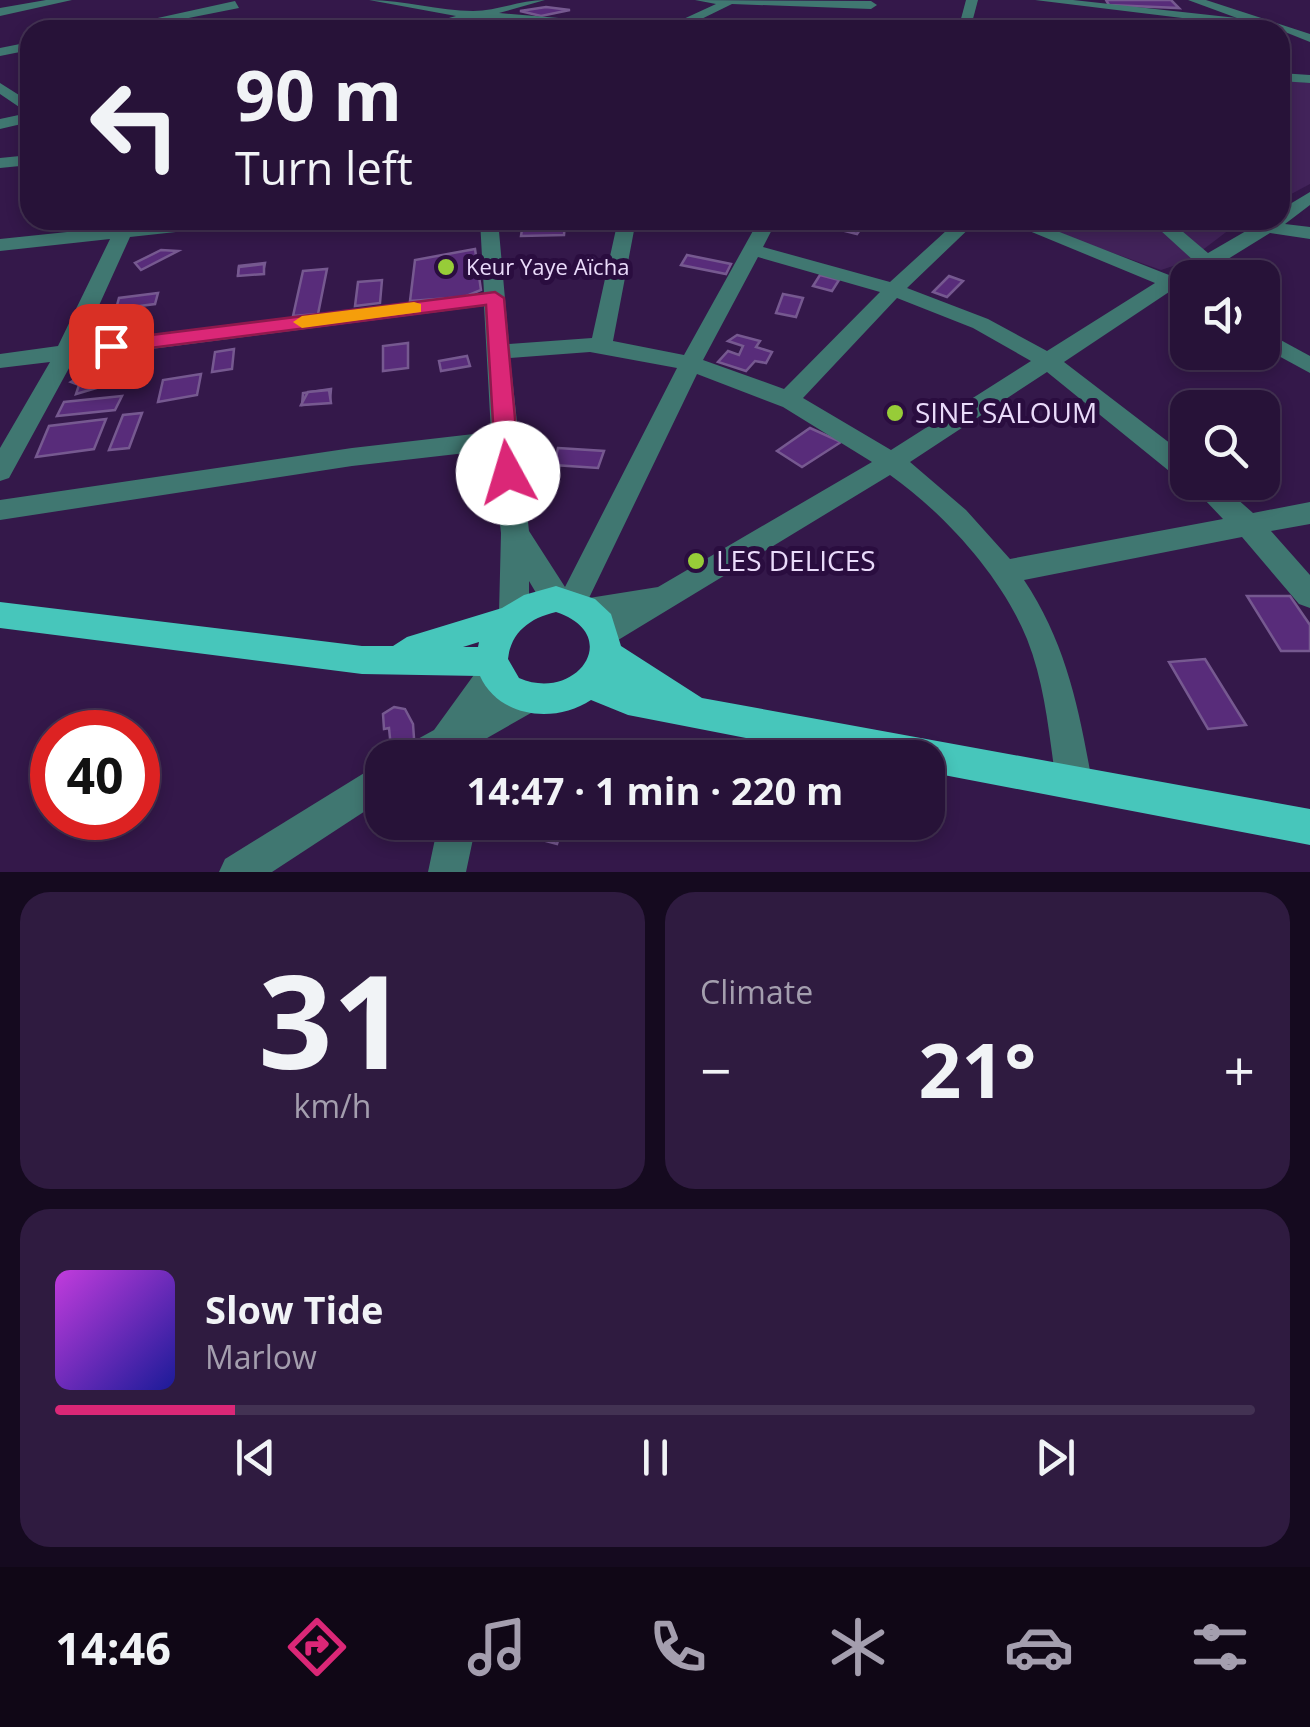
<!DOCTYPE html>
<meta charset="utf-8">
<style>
body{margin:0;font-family:"Open Sans",sans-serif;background:#2f1b40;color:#f1f3f6;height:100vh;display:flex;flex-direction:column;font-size:38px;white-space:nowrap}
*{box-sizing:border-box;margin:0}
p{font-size:32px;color:#a49eae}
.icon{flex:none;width:55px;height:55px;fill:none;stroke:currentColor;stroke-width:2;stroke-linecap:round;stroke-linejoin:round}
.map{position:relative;height:872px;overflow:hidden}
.drawer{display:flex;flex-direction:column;gap:20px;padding:20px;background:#150a1f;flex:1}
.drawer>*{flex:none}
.guide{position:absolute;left:20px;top:20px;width:1270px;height:210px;border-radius:30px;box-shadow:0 5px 15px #0003,0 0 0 2px #433253;background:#271238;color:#f1f3f6;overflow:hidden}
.controls{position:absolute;left:1170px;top:260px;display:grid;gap:20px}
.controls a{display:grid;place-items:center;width:110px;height:110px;border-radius:20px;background:#271238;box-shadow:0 5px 15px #0003,0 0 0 2px #433253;font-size:50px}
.speed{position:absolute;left:30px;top:710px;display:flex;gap:20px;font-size:50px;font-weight:700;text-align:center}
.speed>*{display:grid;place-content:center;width:130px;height:130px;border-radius:50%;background:#271238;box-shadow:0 5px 15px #0003,0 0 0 2px #433253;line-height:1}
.speed .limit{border:15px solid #d22;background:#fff;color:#111}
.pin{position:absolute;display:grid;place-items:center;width:85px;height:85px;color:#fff;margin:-42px;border-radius:20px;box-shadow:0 5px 15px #0006}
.me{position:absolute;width:110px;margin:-55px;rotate:354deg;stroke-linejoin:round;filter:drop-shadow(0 0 8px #0008)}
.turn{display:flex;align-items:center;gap:35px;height:210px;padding:0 50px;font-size:45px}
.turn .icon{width:130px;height:130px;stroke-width:2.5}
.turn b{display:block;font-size:70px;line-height:85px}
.big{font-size:75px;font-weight:700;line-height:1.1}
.drawer .tile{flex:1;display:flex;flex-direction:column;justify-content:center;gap:15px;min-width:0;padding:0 35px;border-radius:30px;background:#2f1b40}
.drawer .dial{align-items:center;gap:0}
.dial b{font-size:130px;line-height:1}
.song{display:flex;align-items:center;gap:30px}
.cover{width:120px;height:120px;border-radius:15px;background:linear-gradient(135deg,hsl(290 70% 55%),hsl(240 70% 35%))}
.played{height:10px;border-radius:5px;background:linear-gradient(90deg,#db2777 15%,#433253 15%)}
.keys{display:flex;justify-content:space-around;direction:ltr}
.heat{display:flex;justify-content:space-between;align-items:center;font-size:55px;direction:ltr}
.drawer .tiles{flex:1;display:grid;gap:20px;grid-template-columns:1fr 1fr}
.tile:last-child{grid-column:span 2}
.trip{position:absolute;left:365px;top:740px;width:580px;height:100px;border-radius:30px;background:#271238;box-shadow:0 5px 15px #0003,0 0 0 2px #433253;font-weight:700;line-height:100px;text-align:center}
.menu{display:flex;height:160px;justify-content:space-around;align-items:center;background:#100716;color:#a49eae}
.menu .icon{width:70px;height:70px}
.menu .on{color:#db2777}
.menu b{font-size:45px;color:#f1f3f6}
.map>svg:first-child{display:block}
.built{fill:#42235a}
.building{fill:#582c7a;stroke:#765990;stroke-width:2.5}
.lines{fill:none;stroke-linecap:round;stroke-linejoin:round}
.minor{fill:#407771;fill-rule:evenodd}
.major{fill:#47c6bb;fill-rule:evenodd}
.route{fill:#db2777;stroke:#8e194d;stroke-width:2.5}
.slow{fill:#f59e0b}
.poi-dot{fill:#97cc38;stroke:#2a0d3f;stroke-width:4}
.labels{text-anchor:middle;stroke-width:10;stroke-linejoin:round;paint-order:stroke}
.far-poi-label{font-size:22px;fill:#eadbfa;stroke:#2a0d3f;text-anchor:start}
.poi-label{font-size:28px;fill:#eadbfa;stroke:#2a0d3f;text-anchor:start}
</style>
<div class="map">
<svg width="1310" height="872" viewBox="0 0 1310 872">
<rect width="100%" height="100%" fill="#34184a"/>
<g class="built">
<path d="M1280 80 1310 83V184L1280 200Z"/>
<path d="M1020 220H1242L1188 261 1161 270Z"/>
</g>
<g class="building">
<path d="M1106 0H1171L1179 8 1109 5Z"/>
<path d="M546 7 570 10 541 16 520 11Z"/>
<path d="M839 220H849L864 224 857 234 833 228Z"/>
<path d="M523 223H565L564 235 521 236Z"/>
<path d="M475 249 481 290 464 297 410 301 415 260Z"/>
<path d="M161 250 178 251 141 270 135 263Z"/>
<path d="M687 255 731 264 726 274 681 265Z"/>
<path d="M265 263 263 272 238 275 239 266Z"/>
<path d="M264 264V274L238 276 239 267Z"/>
<path d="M327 269 318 314 293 316 303 271Z"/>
<path d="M820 275 839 280 832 291 813 286Z"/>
<path d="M949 276 963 281 947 297 933 292Z"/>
<path d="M382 280 380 303 355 306 358 282Z"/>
<path d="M158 293 155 304 116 309 119 298Z"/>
<path d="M783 294 803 298 796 317 776 313Z"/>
<path d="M737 335 760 341 756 347 772 352 766 363 755 361 746 371 718 362 728 351 739 355 743 346 728 341Z"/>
<path d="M408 343V368L383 371V346Z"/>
<path d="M234 349 232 369 212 372 215 352Z"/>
<path d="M467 356 470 366 441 371 439 361Z"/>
<path d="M145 357 137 376 76 394 79 385 71 382 103 363Z"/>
<path d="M201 374 197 395 158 402 163 380Z"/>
<path d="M331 389 330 401 302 405 303 393Z"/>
<path d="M329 390 331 403 301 405 308 392Z"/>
<path d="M122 396 115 410 57 416 64 402Z"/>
<path d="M142 413 129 448 109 450 123 415Z"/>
<path d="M106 419 94 449 36 457 49 426Z"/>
<path d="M810 428 841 442 802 467 777 451Z"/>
<path d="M558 448 604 451 598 468 554 465Z"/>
<path d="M1247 596H1290L1310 625V651H1281Z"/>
<path d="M1205 659 1246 725 1208 729 1169 662Z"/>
<path d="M394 707 405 709 413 724 414 738 403 758H392L389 728 384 729 383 714Z"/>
<path d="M511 822H564L557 844 508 831Z"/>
</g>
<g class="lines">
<g class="minor">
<path d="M46 0H72L0 16V8Z"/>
<path d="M369 0C404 0 439 11 473 11 497 11 520 0 545 0L499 13 666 27 716 4 695 0 871 1 877 5 871 9 732 4 679 30H616L475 19 428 30H406L456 16Z"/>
<path d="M966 0H978L970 30H958Z"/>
<path d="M1035 0H1073L1237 18 1188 0H1206L1310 34V42L1280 30Z"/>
<path d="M235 1 239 8 128 30H103Z"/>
<path d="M1055 20 1113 26 1119 30 1051 27 1049 24Z"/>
<path d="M30 42V50L0 56V48Z"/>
<path d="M1280 73 1310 75V83L1280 81Z"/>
<path d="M0 83 30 102V122L0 129V119L28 113 0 94Z"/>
<path d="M30 155V165L0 168V158Z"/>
<path d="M1310 192V205L1285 224 1310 227V239L1270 233 1215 267 1188 278 1186 290H1172L1064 362 1188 457V482H1218L1253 513 1310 502V524L1271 531 1310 575V608L1299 604 1242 537 1024 580C1066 643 1079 708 1092 782L1087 795 1074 800 1061 795 1056 782C1049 734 1045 684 1027 639 1002 577 945 514 890 475L605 648 594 644 590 634 597 623 578 620 575 614 545 608 529 581V613L525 622 514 626 503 622 499 613 501 533 492 450 352 466 0 520V500L352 448 491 432 484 306 74 359 9 478 0 481V448L50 362 0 368V354L58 346 110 239 0 251V239L115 227 119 220H137L135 225 240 220 231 226 130 237 82 343 484 293 480 220H498L509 344 592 338 618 220H636L613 341 684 355 759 220H777L763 247 890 282 958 220H978L907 288 988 319 1047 351 1155 283 1003 220H1029L1169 275 1194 261 1149 220H1169L1208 253 1265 220H1280V210ZM758 257 880 292 784 389 703 360ZM897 298 973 328 1031 361 891 450 803 398ZM590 352 677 368 565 587 529 531 510 358ZM1047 372 1179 479 1187 481 1223 519 1010 559 966 510 910 462ZM697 374 783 407 872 462 658 587 589 598Z"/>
<path d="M1262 330 1310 356V373L1262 347Z"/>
<path d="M495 656 506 661 511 671 495 697 526 683 538 687 542 698 538 709 452 758H400L405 746 434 730 484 661Z"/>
<path d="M382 762V800L272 872H219L225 859Z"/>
<path d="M434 822H470L473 839 466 872H428L435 839Z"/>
</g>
<path class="major" d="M556 586 595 599 611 614 621 646 702 698 1310 809V845L928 772V758H849L628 715 591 700C555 724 499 718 480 676L362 674 0 628V602L362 646H393L407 637 502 608 524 595ZM556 612C625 635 576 703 519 678L508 659C511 632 530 618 556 612ZM479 642 478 647H463Z"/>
</g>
<path class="route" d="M495 292 504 298 520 473 508 482 496 473 486 305 111 353 101 346 111 340Z"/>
<path class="slow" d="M414 302 421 304V312L302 328 293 322 302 316Z"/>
<g class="poi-dot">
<circle cx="446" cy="267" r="10"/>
<circle cx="895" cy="413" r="10"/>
<circle cx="696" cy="561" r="10"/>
</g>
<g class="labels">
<g class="far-poi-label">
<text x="466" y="275">Keur Yaye Aïcha</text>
</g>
<g class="poi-label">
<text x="915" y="423">SINE SALOUM</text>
<text x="716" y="571">LES DELICES</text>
</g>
</g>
</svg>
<div class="controls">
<a><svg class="icon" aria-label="sound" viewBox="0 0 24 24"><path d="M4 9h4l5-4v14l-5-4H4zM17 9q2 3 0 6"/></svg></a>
<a><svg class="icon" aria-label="search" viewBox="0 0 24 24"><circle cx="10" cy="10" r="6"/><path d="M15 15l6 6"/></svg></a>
</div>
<div class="speed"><div class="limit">40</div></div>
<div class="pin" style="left:111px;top:346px;background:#d93025"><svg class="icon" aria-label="arrive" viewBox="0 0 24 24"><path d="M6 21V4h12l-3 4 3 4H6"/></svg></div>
<svg class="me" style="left:508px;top:473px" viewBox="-20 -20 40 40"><circle r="19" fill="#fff"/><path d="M0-13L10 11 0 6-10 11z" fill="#db2777"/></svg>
<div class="trip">14:47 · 1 min · 220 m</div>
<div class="guide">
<div class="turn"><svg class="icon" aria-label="left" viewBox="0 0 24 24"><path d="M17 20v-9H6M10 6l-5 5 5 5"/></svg><div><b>90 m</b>Turn left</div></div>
</div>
</div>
<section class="drawer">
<div class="tiles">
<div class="tile dial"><b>31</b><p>km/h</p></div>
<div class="tile"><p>Climate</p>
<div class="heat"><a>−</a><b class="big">21°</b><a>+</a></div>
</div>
<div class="tile">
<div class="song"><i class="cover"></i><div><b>Slow Tide</b><p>Marlow</p></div></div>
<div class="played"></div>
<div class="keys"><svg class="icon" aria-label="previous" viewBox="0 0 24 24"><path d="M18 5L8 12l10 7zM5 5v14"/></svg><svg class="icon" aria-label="pause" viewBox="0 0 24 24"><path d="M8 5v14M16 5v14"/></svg><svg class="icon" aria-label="next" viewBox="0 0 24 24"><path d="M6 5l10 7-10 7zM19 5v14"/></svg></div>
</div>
</div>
</section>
<nav class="menu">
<b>14:46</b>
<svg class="icon on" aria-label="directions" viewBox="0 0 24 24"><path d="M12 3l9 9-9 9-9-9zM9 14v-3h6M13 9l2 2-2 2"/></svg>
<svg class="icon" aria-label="music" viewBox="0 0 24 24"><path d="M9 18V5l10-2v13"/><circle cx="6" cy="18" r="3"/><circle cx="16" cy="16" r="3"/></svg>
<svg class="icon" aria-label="phone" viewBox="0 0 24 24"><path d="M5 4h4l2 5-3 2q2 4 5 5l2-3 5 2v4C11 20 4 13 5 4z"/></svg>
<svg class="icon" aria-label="climate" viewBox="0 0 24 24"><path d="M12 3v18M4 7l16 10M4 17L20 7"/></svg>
<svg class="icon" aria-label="car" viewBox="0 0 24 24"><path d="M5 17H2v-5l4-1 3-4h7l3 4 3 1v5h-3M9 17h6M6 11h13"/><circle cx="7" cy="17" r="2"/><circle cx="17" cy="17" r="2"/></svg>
<svg class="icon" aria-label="filters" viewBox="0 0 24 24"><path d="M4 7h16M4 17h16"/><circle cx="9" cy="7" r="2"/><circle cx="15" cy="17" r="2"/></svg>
</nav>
